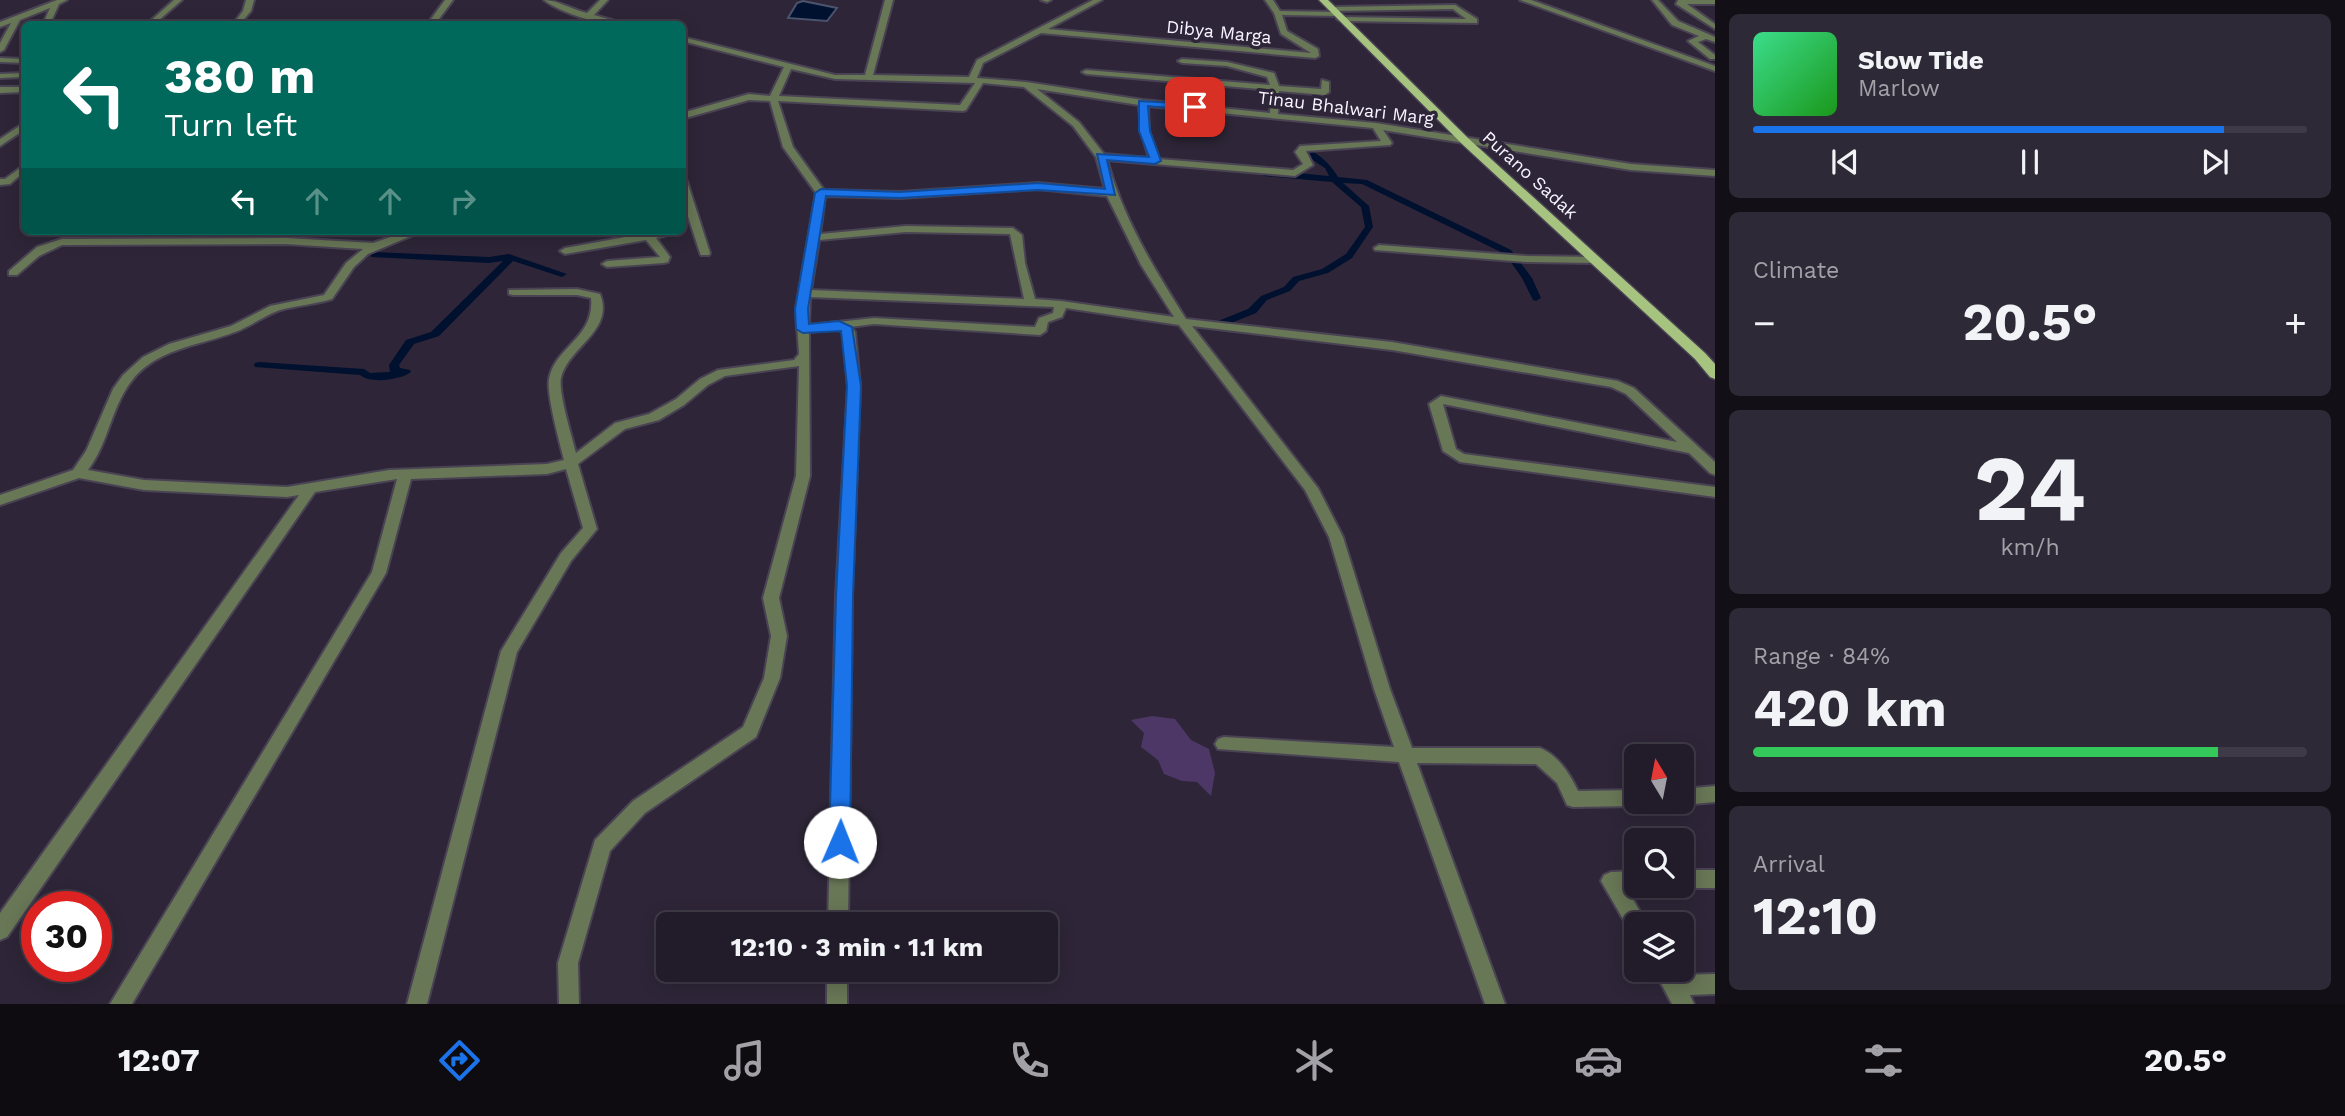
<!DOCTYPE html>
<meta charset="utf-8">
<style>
body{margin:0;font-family:"Work Sans",sans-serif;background:#2e2936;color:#f1f3f6;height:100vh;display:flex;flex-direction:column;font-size:26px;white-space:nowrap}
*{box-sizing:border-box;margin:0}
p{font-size:23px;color:#a2a1a8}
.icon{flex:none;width:38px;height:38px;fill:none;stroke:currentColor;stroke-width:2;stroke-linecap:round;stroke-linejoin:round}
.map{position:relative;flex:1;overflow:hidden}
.side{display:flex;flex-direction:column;gap:14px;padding:14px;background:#130f17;width:630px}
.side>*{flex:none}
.hud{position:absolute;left:21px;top:21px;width:665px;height:214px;border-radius:10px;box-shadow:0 4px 18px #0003,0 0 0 2px #3f3a47;background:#00695c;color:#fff;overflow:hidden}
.needle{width:46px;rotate:350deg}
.fabs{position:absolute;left:1624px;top:744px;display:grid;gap:14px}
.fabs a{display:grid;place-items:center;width:70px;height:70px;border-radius:10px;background:#221c2a;box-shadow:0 4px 18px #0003,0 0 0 2px #3f3a47;font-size:35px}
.speed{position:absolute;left:21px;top:891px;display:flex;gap:14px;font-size:35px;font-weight:700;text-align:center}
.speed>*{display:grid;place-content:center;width:91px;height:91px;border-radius:50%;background:#221c2a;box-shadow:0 4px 18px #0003,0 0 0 2px #3f3a47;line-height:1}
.speed .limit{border:10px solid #d22;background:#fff;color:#111}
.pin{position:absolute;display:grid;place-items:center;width:60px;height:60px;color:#fff;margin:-30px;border-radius:14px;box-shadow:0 4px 10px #0006}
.me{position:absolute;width:77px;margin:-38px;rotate:1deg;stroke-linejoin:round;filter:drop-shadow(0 0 5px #0008)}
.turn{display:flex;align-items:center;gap:24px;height:147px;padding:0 28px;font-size:32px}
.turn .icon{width:91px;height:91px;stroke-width:2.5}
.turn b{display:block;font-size:49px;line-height:60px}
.lanes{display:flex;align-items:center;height:66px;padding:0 28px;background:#0003;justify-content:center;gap:35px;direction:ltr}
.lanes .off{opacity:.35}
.big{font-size:52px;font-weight:700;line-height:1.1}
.side .tile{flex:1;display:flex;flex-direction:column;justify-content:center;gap:10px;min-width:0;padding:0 24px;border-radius:10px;background:#2e2936}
.side .dial{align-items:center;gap:0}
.dial b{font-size:91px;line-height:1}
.song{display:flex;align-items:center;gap:21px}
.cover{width:84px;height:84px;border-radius:10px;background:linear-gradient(135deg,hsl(150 70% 55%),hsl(120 70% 35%))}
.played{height:7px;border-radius:4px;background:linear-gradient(90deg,#1a73e8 85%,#3f3a47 85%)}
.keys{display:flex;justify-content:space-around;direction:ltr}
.heat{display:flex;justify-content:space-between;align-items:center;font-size:38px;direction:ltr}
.charge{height:10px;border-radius:5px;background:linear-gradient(90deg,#34c759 84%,#3f3a47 0)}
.trip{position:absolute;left:656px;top:912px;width:402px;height:70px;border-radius:10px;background:#221c2a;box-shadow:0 4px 18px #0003,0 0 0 2px #3f3a47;font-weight:700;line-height:70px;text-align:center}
.tabs{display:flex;height:112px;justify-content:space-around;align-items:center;background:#0e0b11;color:#a2a1a8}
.tabs .icon{width:49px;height:49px}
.tabs .active{color:#1a73e8}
.tabs b{font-size:32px;color:#f1f3f6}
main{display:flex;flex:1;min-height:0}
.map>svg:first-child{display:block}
.green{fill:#4d3766}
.water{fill:#00102f;stroke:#4a546d;stroke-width:2}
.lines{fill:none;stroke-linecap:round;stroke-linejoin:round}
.canal{fill:#00102f;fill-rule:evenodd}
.minor-casing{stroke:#4a4354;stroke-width:4}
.major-casing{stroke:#4a4354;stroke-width:3}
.minor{fill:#687756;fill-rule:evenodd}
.major{fill:#a6c47f;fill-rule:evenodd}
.route{fill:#1a73e8;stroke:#114b97;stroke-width:2}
.labels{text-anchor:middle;stroke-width:7;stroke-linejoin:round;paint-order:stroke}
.far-street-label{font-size:18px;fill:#f7f3ff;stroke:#2e2638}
</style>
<main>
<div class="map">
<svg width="1715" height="1004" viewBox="0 0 1715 1004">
<rect width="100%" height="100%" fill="#2e2638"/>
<path class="green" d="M1152 716 1175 719 1191 740 1209 749 1215 773 1211 796 1197 782 1182 781 1164 774 1158 760 1141 747 1144 733 1131 720Z"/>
<path class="water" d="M803 1 837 8 827 21 788 18 797 3Z"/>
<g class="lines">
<g class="canal">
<path d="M1302 149C1316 149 1331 165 1338 177L1367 180 1511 250 1532 278 1541 298 1536 301 1533 300 1522 278 1505 254 1362 184 1343 183 1369 206 1373 227 1352 258 1328 273 1299 281 1290 291 1267 300 1256 313 1226 325H1218V321L1248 309 1261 296 1284 287 1293 277 1322 269 1346 254 1365 227 1361 207 1332 182 1264 176 1260 173 1264 170 1329 176 1325 168 1302 153Z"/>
<path d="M374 252 489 257 509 254 567 274 562 277 513 261 439 336 414 344 399 365 400 368 410 370 411 372C401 380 370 384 360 375L255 367 254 365 255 363 259 362 364 369 370 373 390 372 389 365 406 340 431 332 503 261 489 263 371 257V253Z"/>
</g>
<defs>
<g id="minor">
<path d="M57 0H67L59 4 50 24H43L50 8 20 20 4 50 0 52V43L11 23 0 27V22Z"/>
<path d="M174 0H182L158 21 198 22 201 24H147Z"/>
<path d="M246 0H254L251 11 240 24H233L243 11Z"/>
<path d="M445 0H453L439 19 438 24H432L431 19Z"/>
<path d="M544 0C557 0 573 10 587 13L600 0H608L594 15 626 24C603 26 562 14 544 0Z"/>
<path d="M885 0H893L873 75 969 77 977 60 1093 0H1102L1048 29 1311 53 1281 34 1274 13 1265 0H1273L1280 11 1337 12H1340V16L1282 15 1287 31 1318 49 1319 56 1315 58 1041 33 983 63 977 78 1026 82 1143 100 1270 113 1271 90 1086 74 1082 72 1086 70 1270 85 1267 77 1227 66 1182 63 1178 61 1182 59 1227 62 1274 73 1279 86 1321 89 1322 80 1329 82V92L1325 95 1279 91 1278 114 1376 123 1631 164 1715 170V176L1631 170 1383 130 1392 143 1390 145 1306 151 1313 165 1295 176 1107 160C1123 218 1154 269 1186 319L1392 342 1618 381 1634 388 1715 462V475L1710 473 1689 453 1443 404 1456 449 1464 454 1715 487V497L1460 462 1443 451 1429 404 1441 396 1677 442 1626 394 1611 387 1392 350 1192 326 1318 488 1343 537 1390 689 1412 748H1540C1558 755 1570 774 1578 791L1636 790V802H1643L1636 806 1573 807 1567 805 1557 783 1536 764 1417 763 1505 1004H1485L1399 762 1218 749 1215 744 1218 739 1224 737 1394 747 1374 689 1329 537 1305 490 1179 325 1066 308 1062 317 1048 322 1046 331 1040 335 874 324 850 327 855 332 860 386 852 596 848 924H828L836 596 848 386 843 333 838 329 809 332 810 476 779 598 787 636 780 678 756 737 645 813 610 851 578 963 579 1004H559L558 963 595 840 633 801 743 727 764 678 771 636 763 598 796 476 799 366 725 376 708 385 684 405 659 420 625 429 578 464 597 529 571 561 517 652 427 1004H407L501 651 561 553 583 528 566 469 547 474 411 479 386 573 132 1004H110L372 572 397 479 315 492 7 937 0 940V913L299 495 287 497 144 490 79 478 0 505V495L73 470 86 451 113 389 123 375 143 357 169 344 231 326 270 306 324 295 346 263 363 249 286 244 62 245 39 256 17 275H9V271L37 247 62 239 286 238 373 243 408 231H423L368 254 354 267 332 299C316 304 300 305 284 309 267 313 252 326 235 332 199 346 155 348 130 383 111 409 108 444 88 470L144 480 287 487 389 470 547 464 564 460C560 443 546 394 549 379 555 346 595 338 591 298L577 295H513L509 294V290L577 289 600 294C615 331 568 347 561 378 558 392 572 437 576 453L615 423 649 414 676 399 700 379 718 370 794 360 799 354 796 309 816 193 783 147 770 101 749 100 682 119V113L749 94 770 96 784 67 682 41V37L835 75H865ZM791 69 835 79 975 83 960 105 779 96ZM983 83 1024 87 1073 126 1096 157 1105 189 1038 183 900 192 824 190 793 147 778 101 963 111 966 110ZM1037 89 1139 105 1141 131 1149 158 1104 154 1079 122ZM1148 106 1373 128 1381 141 1300 146 1295 152 1303 164 1293 170 1159 159 1149 131ZM1038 189 1107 196 1141 265 1174 317 1061 301 1035 299 1025 263 1022 235 1013 228 906 226 820 234 825 196 900 198ZM906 232 1010 234 1024 299 811 290 819 240ZM810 297 1054 307 1053 313 1039 318 1035 327 874 318 809 325Z"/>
<path d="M1041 0H1051L1047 2Z"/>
<path d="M1520 0H1531L1715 66V71Z"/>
<path d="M1652 0H1658L1678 21 1715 37V42L1706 39 1698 42 1715 55V59H1710L1688 41 1699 36 1672 25Z"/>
<path d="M1678 0H1715V4H1687L1715 24V29L1676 4Z"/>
<path d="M1455 5 1477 19V23L1341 21 1337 19 1341 17 1466 19 1453 9 1332 11 1328 9 1332 7Z"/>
<path d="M0 58 24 59V63L0 62Z"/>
<path d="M24 73V77L0 78V74Z"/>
<path d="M0 87H24V92L0 93Z"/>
<path d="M24 123V130L0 146V139Z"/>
<path d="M24 165V172L10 184 0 185V179H5Z"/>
<path d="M682 178 687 181 710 253 709 255H701L700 253 682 198Z"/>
<path d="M640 231H682L656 238 670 257 668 262 664 263 607 267 602 264 607 261 660 257 646 240 565 254 560 251 565 248 642 234Z"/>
<path d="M1379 245 1527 256 1596 257 1601 260 1596 263 1527 262 1375 250 1374 248Z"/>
<path d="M1715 786V802L1682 805 1675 802H1682V789Z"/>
<path d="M1682 870H1715V888H1682L1675 886H1682Z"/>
<path d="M1636 871V886H1643L1627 889 1647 924H1636V933L1630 931 1601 881 1604 875 1611 872Z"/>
<rect x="827" y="970" width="20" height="34"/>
<path d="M1654 970H1675L1678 975 1715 974V994L1690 995 1694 1004H1672Z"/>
</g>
<path id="major" d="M1319 0H1328L1469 139 1705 353 1715 364V379L1710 377 1695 359 1461 143Z"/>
</defs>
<use href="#minor" class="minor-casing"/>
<use href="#major" class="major-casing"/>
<use href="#minor" class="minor"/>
<use href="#major" class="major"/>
</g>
<path class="route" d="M1139 101 1195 104 1200 107 1195 110 1148 106 1150 131 1161 161 1155 164 1107 160 1115 195 1038 190 900 198 826 196 808 309 809 324 839 321 852 327 861 386 853 596 850 842 847 849 840 852 832 849 829 842 836 596 847 386 841 331 803 333 796 329 795 309 815 193 821 189 900 192 1038 183 1105 189 1097 154 1149 157 1139 131Z"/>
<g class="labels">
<g class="far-street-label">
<text transform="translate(1219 32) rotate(6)" y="6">Dibya Marga</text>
<text transform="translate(1346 108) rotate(7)" y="6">Tinau Bhalwari Marg</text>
<text transform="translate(1530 175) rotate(42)" y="6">Purano Sadak</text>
</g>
</g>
</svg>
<div class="fabs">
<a><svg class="needle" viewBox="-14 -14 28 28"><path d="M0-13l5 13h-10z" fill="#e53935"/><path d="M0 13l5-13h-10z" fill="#a2a1a8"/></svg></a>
<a><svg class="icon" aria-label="search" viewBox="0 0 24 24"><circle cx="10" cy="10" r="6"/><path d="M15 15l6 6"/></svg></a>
<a><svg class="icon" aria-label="layers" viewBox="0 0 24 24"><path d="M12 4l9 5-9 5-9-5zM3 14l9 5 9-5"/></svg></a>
</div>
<div class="speed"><div class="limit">30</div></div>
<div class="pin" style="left:1195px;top:107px;background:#d93025"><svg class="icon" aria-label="arrive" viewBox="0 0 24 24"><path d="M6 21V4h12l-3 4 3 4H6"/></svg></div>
<svg class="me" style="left:840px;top:842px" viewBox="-20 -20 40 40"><circle r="19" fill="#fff"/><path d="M0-13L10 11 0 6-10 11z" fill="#1a73e8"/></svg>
<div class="trip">12:10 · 3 min · 1.1 km</div>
<div class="hud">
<div class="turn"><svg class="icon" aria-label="left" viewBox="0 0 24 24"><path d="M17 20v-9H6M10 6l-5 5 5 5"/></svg><div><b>380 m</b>Turn left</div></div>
<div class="lanes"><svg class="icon" aria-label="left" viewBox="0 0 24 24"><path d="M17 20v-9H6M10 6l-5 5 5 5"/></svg><svg class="icon off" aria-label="ahead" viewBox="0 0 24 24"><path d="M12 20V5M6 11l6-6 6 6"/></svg><svg class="icon off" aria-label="ahead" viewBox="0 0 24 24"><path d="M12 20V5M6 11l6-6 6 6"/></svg><svg class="icon off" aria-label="right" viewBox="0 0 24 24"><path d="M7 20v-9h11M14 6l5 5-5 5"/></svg></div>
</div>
</div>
<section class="side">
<div class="tile">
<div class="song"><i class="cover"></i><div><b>Slow Tide</b><p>Marlow</p></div></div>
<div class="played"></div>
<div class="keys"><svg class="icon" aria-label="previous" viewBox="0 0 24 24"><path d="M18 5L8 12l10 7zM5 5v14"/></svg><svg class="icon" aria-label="pause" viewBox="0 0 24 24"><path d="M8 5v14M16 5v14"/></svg><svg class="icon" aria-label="next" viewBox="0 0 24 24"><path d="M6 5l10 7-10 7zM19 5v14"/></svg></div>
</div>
<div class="tile"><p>Climate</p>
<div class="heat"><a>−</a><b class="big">20.5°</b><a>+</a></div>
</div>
<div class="tile dial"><b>24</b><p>km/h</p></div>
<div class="tile"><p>Range · 84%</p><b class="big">420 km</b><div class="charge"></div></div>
<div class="tile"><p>Arrival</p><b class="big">12:10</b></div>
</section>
</main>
<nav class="tabs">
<b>12:07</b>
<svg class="icon active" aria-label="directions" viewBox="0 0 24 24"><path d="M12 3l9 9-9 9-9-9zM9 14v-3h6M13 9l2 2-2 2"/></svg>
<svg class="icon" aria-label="music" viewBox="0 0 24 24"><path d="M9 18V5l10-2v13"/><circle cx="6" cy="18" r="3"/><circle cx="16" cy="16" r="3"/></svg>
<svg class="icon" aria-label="phone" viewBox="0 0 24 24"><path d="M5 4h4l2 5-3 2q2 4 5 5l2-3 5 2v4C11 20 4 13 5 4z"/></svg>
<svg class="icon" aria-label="climate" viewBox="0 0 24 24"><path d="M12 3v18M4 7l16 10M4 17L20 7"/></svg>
<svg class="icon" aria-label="car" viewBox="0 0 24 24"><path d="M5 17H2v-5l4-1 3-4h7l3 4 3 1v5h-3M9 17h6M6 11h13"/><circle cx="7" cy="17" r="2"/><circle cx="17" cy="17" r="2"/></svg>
<svg class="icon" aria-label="filters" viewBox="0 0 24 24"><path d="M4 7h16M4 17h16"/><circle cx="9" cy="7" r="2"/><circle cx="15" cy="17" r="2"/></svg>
<b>20.5°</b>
</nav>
